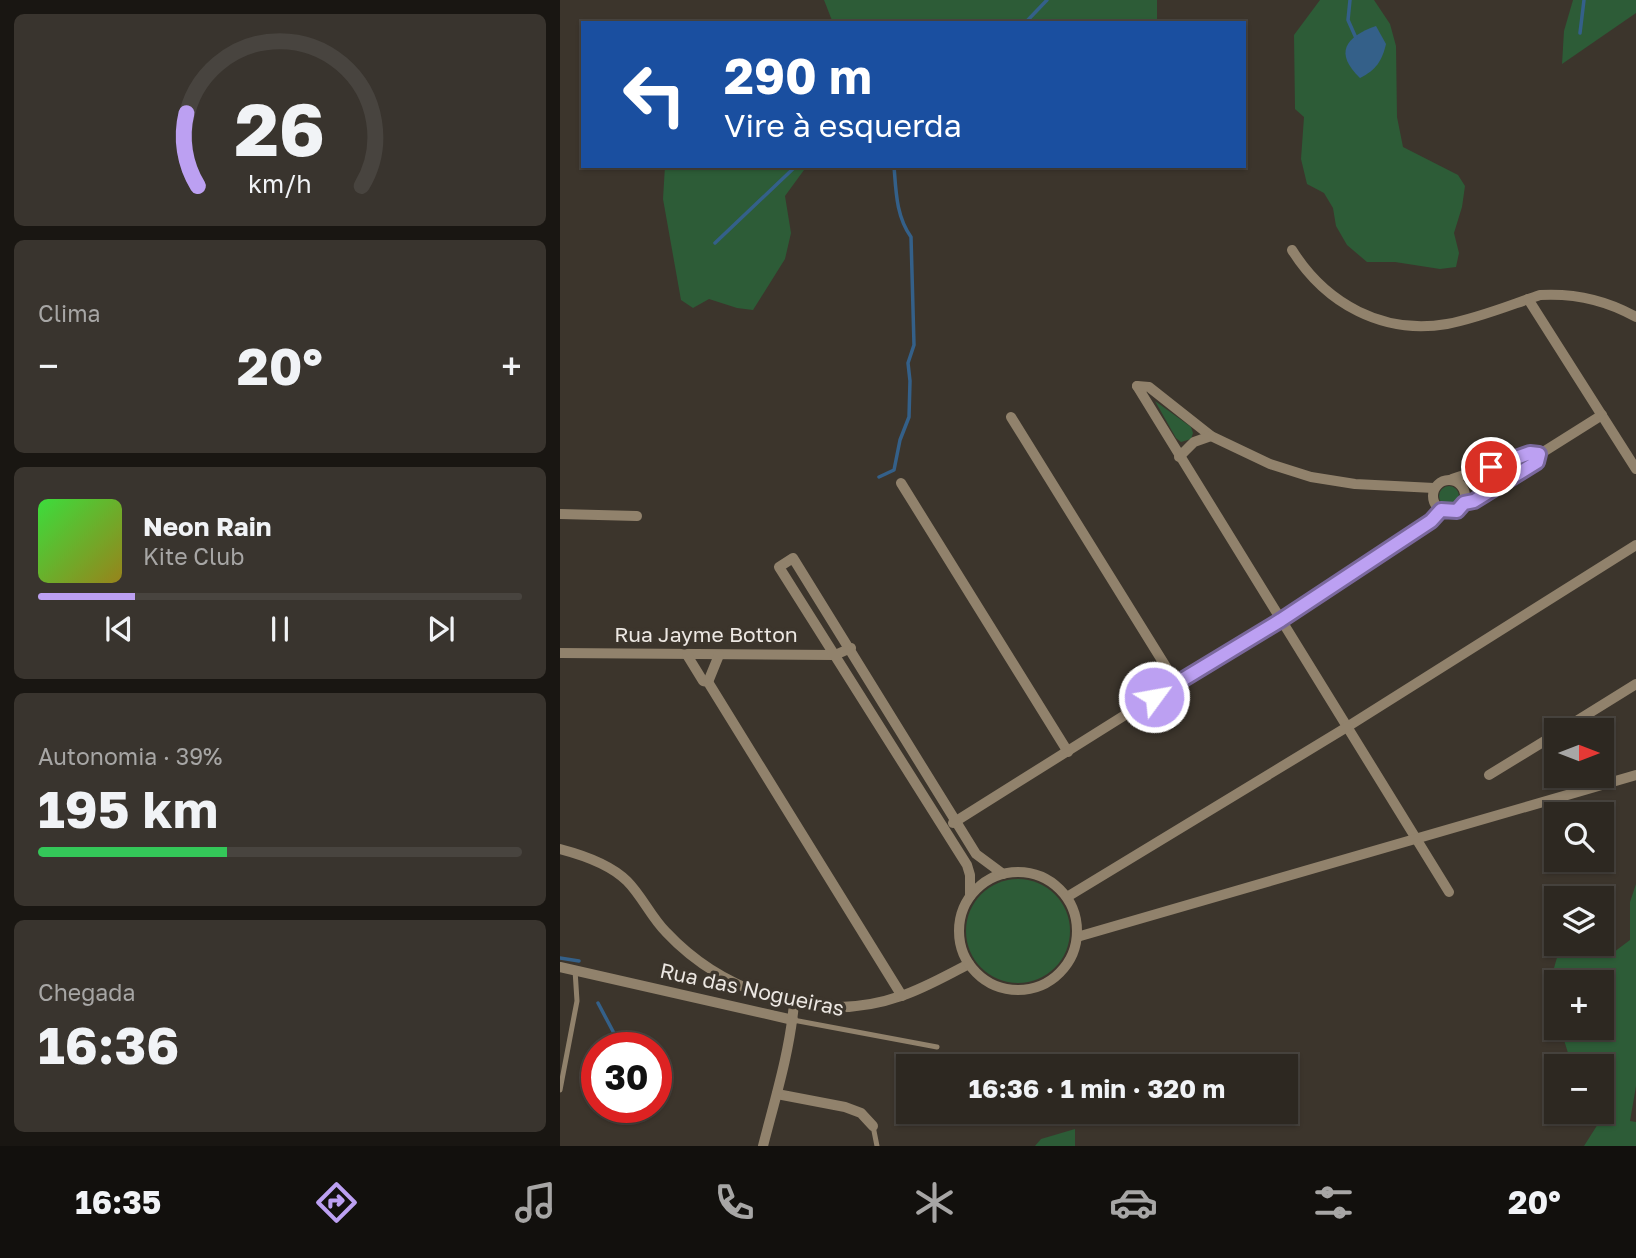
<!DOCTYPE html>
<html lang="pt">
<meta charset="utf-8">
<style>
body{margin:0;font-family:"Golos Text",sans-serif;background:#39342e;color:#f1f3f6;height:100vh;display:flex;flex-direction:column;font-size:26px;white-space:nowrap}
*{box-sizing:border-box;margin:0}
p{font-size:23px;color:#a7a6a5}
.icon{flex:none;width:38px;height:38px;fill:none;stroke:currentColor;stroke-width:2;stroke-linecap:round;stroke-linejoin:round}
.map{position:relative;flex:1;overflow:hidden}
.side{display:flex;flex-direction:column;gap:14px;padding:14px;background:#191612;width:560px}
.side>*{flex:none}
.banner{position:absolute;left:21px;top:21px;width:665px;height:147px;border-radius:0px;box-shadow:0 2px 5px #0004,0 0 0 2px #48443f;background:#1a4fa0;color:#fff;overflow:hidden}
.needle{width:46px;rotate:90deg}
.controls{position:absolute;left:984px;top:718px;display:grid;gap:14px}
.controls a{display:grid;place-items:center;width:70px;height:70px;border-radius:0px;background:#2d2821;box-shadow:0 2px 5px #0004,0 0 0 2px #48443f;font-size:35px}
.speed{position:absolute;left:21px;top:1032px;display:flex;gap:14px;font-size:35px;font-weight:700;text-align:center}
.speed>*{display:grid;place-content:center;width:91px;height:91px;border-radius:50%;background:#2d2821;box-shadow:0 2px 5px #0004,0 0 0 2px #48443f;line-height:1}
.speed .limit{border:10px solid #d22;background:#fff;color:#111}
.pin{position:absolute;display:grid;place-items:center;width:60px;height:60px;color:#fff;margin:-30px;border:4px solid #fff;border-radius:50%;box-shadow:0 2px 7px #0007}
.me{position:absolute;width:77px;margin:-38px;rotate:58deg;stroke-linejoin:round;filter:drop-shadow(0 0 5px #0008)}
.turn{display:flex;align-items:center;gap:24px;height:147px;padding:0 28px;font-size:32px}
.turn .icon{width:91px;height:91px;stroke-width:2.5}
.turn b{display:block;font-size:49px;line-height:60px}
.big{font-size:52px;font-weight:700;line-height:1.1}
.side .tile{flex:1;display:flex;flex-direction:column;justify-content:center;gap:10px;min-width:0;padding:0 24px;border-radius:10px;background:#39342e}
.side .dial{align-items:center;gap:0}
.dial svg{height:182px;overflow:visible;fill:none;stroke:#48443f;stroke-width:7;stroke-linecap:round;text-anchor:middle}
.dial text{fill:#f1f3f6;stroke:none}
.song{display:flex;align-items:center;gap:21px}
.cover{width:84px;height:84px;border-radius:10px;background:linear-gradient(135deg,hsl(120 70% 55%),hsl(50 70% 35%))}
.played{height:7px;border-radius:4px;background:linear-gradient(90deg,#bca0f2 20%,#48443f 20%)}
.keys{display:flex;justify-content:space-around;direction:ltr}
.heat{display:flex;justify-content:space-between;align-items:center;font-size:38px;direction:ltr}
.charge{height:10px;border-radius:5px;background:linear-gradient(90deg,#34c759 39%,#48443f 0)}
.trip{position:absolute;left:336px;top:1054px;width:402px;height:70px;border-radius:0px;background:#2d2821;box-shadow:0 2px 5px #0004,0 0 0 2px #48443f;font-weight:700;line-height:70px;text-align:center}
.dock{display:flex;height:112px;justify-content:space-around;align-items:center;background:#12100d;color:#a7a6a5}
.dock .icon{width:49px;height:49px}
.dock .on{color:#bca0f2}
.dock b{font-size:32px;color:#f1f3f6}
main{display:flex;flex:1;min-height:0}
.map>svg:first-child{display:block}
.green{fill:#2d5c37}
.water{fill:#346089}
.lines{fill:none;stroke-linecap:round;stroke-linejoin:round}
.stream{stroke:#346089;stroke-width:3.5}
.lane{stroke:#91826c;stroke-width:5}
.street{stroke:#91826c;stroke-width:10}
.route-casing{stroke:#7a689d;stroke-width:18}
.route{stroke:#bca0f2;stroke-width:12}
.labels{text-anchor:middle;stroke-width:7;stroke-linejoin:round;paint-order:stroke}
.street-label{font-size:21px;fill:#ece7e2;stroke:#3c352c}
</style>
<main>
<section class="side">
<div class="tile dial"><svg viewBox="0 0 100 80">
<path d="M14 69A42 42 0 1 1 86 69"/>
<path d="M14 69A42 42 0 0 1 9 37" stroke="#bca0f2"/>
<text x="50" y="56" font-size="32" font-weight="700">26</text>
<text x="50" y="72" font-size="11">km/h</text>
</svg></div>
<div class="tile"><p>Clima</p>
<div class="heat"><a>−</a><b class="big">20°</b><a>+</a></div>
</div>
<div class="tile">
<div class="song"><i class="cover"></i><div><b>Neon Rain</b><p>Kite Club</p></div></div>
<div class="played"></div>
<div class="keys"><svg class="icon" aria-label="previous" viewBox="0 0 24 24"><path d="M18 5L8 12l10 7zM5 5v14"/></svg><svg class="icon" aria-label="pause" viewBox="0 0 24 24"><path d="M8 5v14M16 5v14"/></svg><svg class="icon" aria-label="next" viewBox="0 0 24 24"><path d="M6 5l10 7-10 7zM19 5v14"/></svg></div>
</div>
<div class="tile"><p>Autonomia · 39%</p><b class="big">195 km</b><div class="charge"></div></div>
<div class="tile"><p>Chegada</p><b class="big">16:36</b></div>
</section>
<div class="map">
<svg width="1076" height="1146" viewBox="0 0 1076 1146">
<rect width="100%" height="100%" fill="#3c352c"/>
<g class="green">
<path d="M264 0H597V23H273Z"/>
<path d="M760 0H814L830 24 836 46 837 117 843 147 898 175 905 186 902 207 894 233 899 253 896 267 880 269 835 262H807L787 245 776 226 773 208 764 193 747 184 741 159 744 117 735 109 734 35Z"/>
<path d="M1013 0H1076V13L1002 64 1004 31Z"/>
<path d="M105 166H252L244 170 225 196 231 233 225 259 193 310 177 308 149 299 133 308 121 300 103 199Z"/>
<path d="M595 401 631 427 633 433 631 439 621 442 616 438Z"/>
<circle cx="889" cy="496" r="10"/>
<circle cx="458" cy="931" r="52"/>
<path d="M1076 884V1086L1070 1121 1076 1122V1146H1024L1050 1105 1053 1085 1041 1075V1066H1028L1008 1053 1000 1027H1041V982H996V1015L988 989 998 954 1029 946 1054 952 1070 940V902Z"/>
<path d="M515 1129V1146H475L481 1139Z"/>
</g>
<path class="water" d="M816 26 826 44C822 61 816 70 800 78 774 53 785 37 816 26Z"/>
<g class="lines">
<g class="stream">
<path d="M790 0 788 20 796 38"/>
<path d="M465 23 487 0"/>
<path d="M1020 33 1024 0"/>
<path d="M155 243 236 166"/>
<path d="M319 477 334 470 340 440 349 417 350 381 348 363 354 345 351 237C336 216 336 191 334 166"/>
<path d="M0 958 19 961"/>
<path d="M38 1003 56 1037 54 1048"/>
</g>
<g class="lane">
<path d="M233 1020 377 1047"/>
<path d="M0 1090 17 1001 15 970"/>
<path d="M313 1126 317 1146"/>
</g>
<g class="street">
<path d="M732 250C766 304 823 335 887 324 919 318 950 305 980 295 1015 293 1046 300 1076 317"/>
<path d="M968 299 1076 469"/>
<path d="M577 386 889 892"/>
<path d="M577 386 589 387 651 436 710 464 751 477 795 484 874 488"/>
<path d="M451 417 616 683"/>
<path d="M619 457 634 442 651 436"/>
<path d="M892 479 970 453 980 454"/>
<circle cx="889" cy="496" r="16"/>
<path d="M341 483 508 752"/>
<path d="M904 503 914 501 977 462 980 454 1042 415"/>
<path d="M0 514 77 516"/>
<path d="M0 653 275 655 291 648"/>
<path d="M127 655 143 681 148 682 342 996"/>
<path d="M148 682 159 655"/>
<path d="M1002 730 1076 684"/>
<path d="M929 775 996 734"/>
<path d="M393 823 616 683 721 620 871 521 881 510"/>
<path d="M0 849C23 855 50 864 67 881 82 896 91 917 106 932 164 994 259 1025 341 996 365 988 387 975 409 964"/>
<circle cx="458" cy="931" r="59"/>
<path d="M410 896V875L407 865 219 567 233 558 416 854 443 874"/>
<path d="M507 897 787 727 1076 545"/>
<path d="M517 937 1076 775"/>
<path d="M0 967 233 1020"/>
<path d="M217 1094 285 1107 301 1113 313 1126"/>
<path d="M203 1146C215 1099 230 1051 234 1003"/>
</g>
</g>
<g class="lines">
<defs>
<path id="route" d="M594 697 721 620 871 521 881 510 897 511 904 503 914 501 977 462 979 454 970 453 931 467"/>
</defs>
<use href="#route" class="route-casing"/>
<use href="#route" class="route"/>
</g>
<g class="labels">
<g class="street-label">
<text x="146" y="642">Rua Jayme Botton</text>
<text transform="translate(192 990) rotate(12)" y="7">Rua das Nogueiras</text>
</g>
</g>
</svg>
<div class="controls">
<a><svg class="needle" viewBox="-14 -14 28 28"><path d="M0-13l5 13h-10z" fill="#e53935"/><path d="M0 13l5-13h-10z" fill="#a7a6a5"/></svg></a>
<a><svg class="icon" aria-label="search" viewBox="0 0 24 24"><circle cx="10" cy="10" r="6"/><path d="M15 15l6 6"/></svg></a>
<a><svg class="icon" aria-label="layers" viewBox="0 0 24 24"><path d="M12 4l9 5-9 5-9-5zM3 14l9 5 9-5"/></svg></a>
<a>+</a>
<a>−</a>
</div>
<div class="speed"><div class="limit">30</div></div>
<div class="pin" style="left:931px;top:467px;background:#d93025"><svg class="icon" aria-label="arrive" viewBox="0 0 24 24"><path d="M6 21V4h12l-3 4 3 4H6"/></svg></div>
<svg class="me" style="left:594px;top:697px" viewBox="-20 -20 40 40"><circle r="17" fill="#bca0f2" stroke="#fff" stroke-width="3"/><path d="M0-11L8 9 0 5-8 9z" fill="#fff"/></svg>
<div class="trip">16:36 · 1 min · 320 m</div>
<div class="banner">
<div class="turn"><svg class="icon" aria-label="left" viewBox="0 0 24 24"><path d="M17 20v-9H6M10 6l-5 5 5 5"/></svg><div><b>290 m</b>Vire à esquerda</div></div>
</div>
</div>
</main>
<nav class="dock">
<b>16:35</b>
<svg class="icon on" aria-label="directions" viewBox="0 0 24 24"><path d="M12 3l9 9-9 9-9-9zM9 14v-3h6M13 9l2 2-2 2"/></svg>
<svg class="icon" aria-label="music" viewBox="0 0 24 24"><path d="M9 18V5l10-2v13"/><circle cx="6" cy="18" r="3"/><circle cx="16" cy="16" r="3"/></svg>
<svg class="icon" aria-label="phone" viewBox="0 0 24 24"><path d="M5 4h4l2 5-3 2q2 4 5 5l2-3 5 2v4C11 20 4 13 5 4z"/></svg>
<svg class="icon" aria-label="climate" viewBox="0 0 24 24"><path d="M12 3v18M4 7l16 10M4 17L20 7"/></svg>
<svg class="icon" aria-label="car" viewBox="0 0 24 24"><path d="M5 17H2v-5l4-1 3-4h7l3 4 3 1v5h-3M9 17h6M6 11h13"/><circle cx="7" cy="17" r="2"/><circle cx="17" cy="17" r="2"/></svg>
<svg class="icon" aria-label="filters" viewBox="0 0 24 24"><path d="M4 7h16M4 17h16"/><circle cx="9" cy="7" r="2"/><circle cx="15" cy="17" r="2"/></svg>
<b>20°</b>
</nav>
